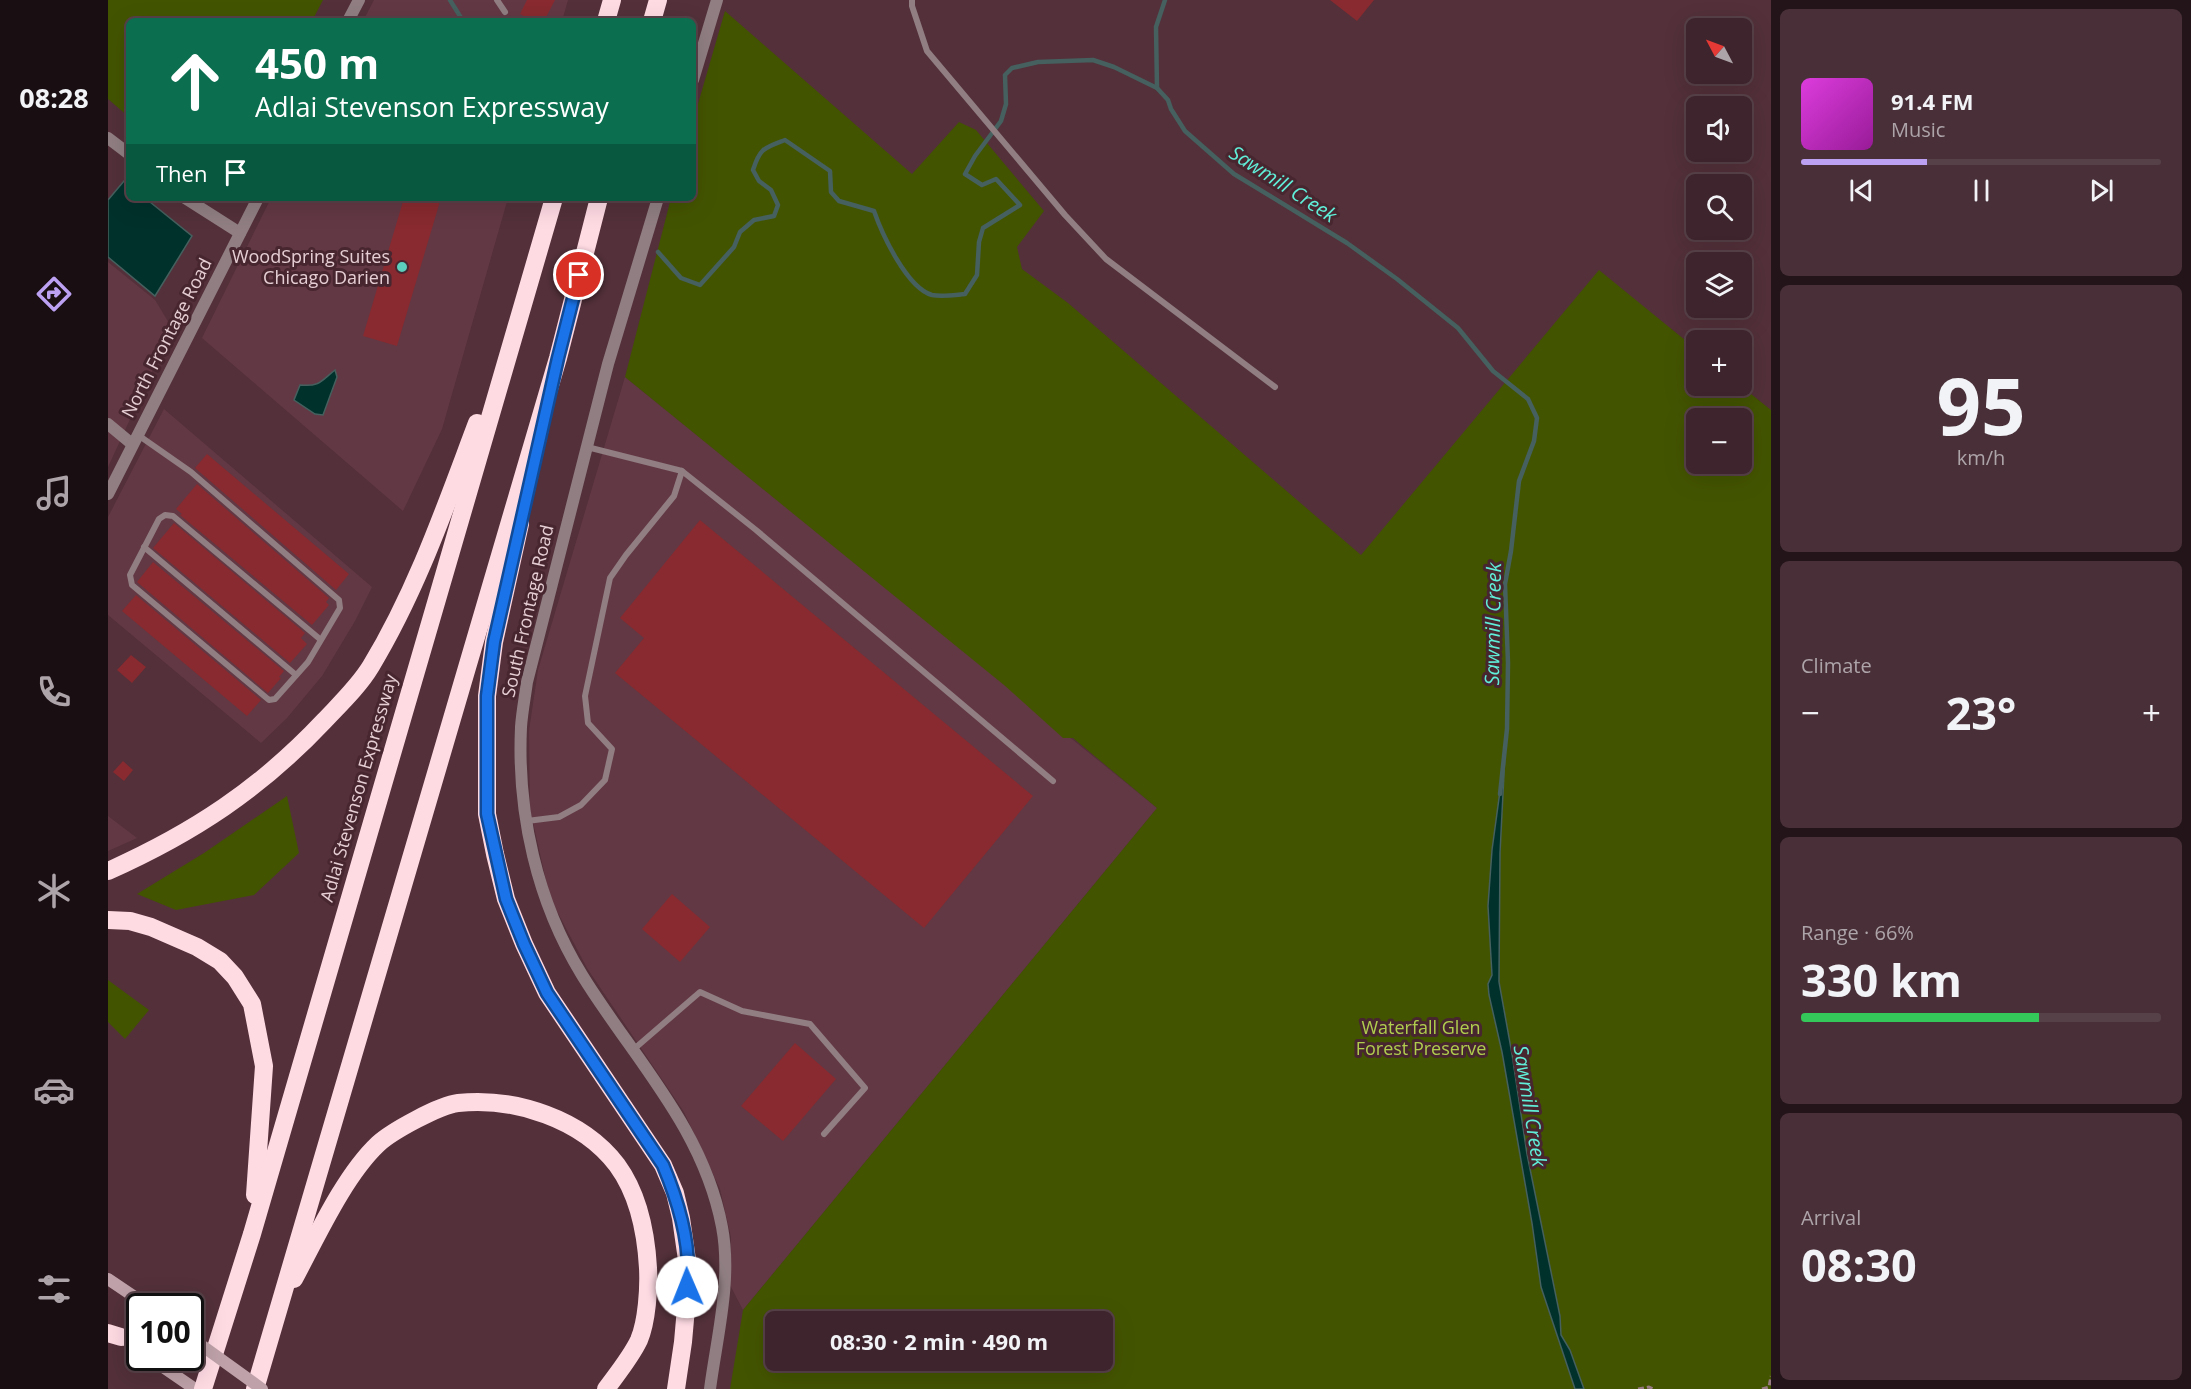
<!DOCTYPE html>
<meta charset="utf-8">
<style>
body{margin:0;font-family:"Open Sans",sans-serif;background:#493038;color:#f1f3f6;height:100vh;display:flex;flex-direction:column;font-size:22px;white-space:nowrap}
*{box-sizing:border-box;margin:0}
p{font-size:20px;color:#ada4a9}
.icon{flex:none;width:33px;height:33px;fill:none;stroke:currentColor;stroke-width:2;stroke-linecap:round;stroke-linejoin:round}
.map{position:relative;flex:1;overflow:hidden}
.details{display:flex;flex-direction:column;gap:9px;padding:9px;background:#221418;width:420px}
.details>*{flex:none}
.hud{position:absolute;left:18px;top:18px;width:570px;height:183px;border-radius:9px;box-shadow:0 6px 24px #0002,0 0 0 2px #574148;background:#0b6e4f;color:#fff;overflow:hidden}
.needle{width:39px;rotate:311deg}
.buttons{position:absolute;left:1578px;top:18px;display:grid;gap:12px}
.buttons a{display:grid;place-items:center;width:66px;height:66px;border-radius:9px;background:#3e242c;box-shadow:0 6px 24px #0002,0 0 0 2px #574148;font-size:30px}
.speed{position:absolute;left:18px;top:1293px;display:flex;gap:12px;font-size:30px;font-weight:700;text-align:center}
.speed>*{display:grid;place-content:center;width:78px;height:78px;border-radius:50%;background:#3e242c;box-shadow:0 6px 24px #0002,0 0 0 2px #574148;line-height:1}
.speed .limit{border:3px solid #111;border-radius:9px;background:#fff;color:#111}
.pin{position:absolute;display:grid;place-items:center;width:51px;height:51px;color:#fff;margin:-26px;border:3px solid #fff;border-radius:50%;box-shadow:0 2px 6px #0007}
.me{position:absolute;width:66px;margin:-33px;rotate:359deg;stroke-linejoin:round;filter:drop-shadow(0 0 4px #0008)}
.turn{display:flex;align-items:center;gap:21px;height:126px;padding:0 30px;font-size:27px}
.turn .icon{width:78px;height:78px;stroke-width:2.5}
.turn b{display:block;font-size:42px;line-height:51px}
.then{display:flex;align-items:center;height:57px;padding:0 30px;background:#0003;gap:12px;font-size:22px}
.big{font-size:45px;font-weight:700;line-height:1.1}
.details .tile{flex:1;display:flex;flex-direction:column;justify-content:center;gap:9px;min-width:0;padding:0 21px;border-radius:9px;background:#493038}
.details .dial{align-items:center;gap:0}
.dial b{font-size:78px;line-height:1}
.song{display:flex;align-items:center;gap:18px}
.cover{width:72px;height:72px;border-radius:9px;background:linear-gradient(135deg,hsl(300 70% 55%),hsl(300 70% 35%))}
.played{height:6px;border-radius:3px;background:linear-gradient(90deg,#bca0f2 35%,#574148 35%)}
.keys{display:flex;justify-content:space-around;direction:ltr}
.heat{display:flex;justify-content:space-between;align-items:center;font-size:33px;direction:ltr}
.charge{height:9px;border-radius:4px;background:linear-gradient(90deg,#34c759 66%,#574148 0)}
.trip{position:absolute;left:657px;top:1311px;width:348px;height:60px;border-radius:9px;background:#3e242c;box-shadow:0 6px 24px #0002,0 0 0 2px #574148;font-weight:700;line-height:60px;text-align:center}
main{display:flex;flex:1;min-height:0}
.tabs{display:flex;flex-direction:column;width:108px;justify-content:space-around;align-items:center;background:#190e12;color:#ada4a9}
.tabs .icon{width:42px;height:42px}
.tabs .selected{color:#bca0f2}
.tabs b{font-size:27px;color:#f1f3f6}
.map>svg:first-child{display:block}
.built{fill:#623844}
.green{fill:#435400;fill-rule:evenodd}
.water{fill:#00312b;stroke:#45605e;stroke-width:1.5}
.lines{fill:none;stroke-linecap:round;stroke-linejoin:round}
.stream{stroke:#45605e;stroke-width:4.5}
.building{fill:#882a2f}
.path{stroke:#987b83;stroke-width:3;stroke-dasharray:6 3;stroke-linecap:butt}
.lane{stroke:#907e82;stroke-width:6}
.street{stroke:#907e82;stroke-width:12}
.secondary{stroke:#bfa2a9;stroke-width:12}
.highway{stroke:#fedae3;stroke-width:18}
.secondary-bridge{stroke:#bfa2a9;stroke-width:12}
.route-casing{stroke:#114b97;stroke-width:15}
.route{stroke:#1a73e8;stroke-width:10}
.poi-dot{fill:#5bcebc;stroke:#482630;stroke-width:2}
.labels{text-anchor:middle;stroke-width:6;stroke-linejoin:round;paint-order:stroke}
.poi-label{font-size:18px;fill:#e6cfd4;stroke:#482630;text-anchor:end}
.street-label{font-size:18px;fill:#e6cfd4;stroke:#482630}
.park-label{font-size:18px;fill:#b0ce4e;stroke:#482630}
.water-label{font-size:20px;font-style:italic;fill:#60eed8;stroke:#482630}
</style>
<main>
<nav class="tabs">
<b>08:28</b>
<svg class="icon selected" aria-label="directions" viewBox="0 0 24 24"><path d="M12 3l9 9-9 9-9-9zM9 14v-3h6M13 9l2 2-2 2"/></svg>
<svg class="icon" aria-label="music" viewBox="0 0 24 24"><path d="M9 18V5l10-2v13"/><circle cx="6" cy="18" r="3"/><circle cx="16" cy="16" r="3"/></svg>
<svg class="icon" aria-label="phone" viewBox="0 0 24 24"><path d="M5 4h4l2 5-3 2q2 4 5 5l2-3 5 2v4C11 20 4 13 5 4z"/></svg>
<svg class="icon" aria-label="climate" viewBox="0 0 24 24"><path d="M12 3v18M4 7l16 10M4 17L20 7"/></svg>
<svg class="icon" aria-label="car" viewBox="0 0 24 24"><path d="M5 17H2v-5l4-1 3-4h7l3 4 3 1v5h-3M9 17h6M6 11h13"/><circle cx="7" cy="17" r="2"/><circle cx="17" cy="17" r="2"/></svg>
<svg class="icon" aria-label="filters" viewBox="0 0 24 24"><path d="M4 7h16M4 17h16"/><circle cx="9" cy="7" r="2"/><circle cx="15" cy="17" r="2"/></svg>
</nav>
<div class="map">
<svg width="1663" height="1389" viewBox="0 0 1663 1389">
<rect width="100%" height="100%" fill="#53303a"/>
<g class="built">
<path d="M266 0H460L454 21H255Z"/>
<path d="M163 198H400L334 429 295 511 94 338Z"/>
<path d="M0 262 47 300 64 328 0 467Z"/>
<path d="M517 377 1049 808 635 1310 622 1285 623 1237 612 1189 576 1112 479 968 442 898 422 809 421 731 430 670Z"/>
<path d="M56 409 264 587 247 621 214 676 179 718 153 743 0 615V517Z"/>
<path d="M0 816 29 838 0 851Z"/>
</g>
<g class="green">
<path d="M0 0H215L204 21H21V117L0 99Z"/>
<path d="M617 11 804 174 851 122 868 130 936 211 909 247 914 269 960 303 1253 555 1491 270 1588 349V386H1633L1663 410V1389H622L635 1310 1049 808 965 738H955L896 685 517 377 563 198H585V121ZM1588 418H1634V464H1588ZM668 1322H994V1360H668Z"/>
<path d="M179 796 191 853 146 895 68 910 29 894 96 853Z"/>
<path d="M0 980 41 1010 17 1039 0 1022Z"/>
</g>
<g class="water">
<path d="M16 181 21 185V198H37L84 236 47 296 0 257V200Z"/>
<path d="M227 370 229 377 215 415 207 414 186 400 192 385C212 387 213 381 227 370Z"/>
<path d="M1397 754 1392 853 1391 982 1404 1054 1419 1154 1452 1316 1453 1335 1462 1350 1476 1389H1467L1433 1287 1424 1223 1394 1052 1381 995 1380 984 1384 975 1380 906 1384 850Z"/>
</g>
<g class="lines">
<g class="stream">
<path d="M342 0 355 21"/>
<path d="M1049 88 1048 27 1057 0"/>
<path d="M550 252 573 278 592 285 626 247 632 232 646 220 666 216 670 205 663 190 651 181 645 170C652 148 656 148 677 140L722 171 723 192 731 201 766 211C774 234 799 288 824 295 834 297 846 295 857 294L869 275 871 242 875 228 912 205 888 179 874 185 857 174 867 156 893 121 898 104 897 75 904 68 930 62 985 60 1006 67 1049 88 1060 100 1063 109 1077 131 1126 174 1239 243 1289 279 1350 328 1385 371 1420 399 1429 418 1426 441 1411 481 1403 551 1397 584 1400 663 1399 729 1392 794"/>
</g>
</g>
<g class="building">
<path d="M419 0H447L436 21H425L412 14Z"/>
<path d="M1222 0H1266L1249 21Z"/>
<path d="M296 198H333L289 346 255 336Z"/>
<path d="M99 454 241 574 228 590 87 468Z"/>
<path d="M89 484 221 598 218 602 221 605 204 625 72 515 74 514 68 509Z"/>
<path d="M592 520 925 796 816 928 507 673 536 638 512 618Z"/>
<path d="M66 523 197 633 193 638 199 644 182 663 45 548Z"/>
<path d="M45 562 176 671 171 677 173 678 160 693 29 582Z"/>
<path d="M28 595 153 700 139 716 14 611Z"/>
<path d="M23 655 38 667 24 683 9 670Z"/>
<path d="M15 761 25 770 16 781 5 772Z"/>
<path d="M564 894 602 927 572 962 534 929Z"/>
<path d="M687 1043 728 1079 675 1141 633 1106Z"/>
</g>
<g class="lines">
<g class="path">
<path d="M1530 1389 1541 1387 1545 1389"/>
<path d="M1654 1389 1661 1387 1663 1376"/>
</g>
<g class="lane">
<path d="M389 0 397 12"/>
<path d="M804 0V6L819 51 957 215 998 259 1167 387"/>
<path d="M30 435 83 472 231 600 232 608 200 662 167 699 161 700 24 585 22 575 51 519 57 515 65 516 213 640"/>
<path d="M574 471 648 530 945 781"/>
<path d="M36 547 188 675"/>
<path d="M419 821 451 817 473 805 497 780 504 749 480 723 477 696 502 578 518 555 566 496 574 471 479 447"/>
<path d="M526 1049 592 992 634 1011 702 1024 757 1088 716 1134"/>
</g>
<g class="street">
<path d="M240 21 251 0"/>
<path d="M585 80 609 0"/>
<path d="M0 138 21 154"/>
<path d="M77 198 132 233"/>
<path d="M550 198 500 364 419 682C417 697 414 712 413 727 409 813 429 902 474 975 525 1058 595 1127 614 1227 624 1280 609 1336 602 1389"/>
<path d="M0 424 24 444"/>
<path d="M0 494 150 198"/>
</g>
<g class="secondary">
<path d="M0 1279 40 1306"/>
<path d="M8 1333 32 1350"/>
<path d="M42 1358 87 1389"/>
</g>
<g class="highway">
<path d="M498 21 504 0"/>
<path d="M544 21 550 0"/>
<path d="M412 524 386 642 379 696V814L387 854 398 899 416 944 439 993 555 1165 567 1193 573 1218 581 1274 575 1342 568 1389"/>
<path d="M0 871C85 833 152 789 216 721 232 704 251 686 263 666 309 590 338 505 369 423"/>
<path d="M0 920 22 921 43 927 89 947 112 961 127 977 144 1004 156 1066 147 1195"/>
<path d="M186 1279C208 1238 236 1176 270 1144 284 1131 332 1105 350 1103 407 1097 474 1119 509 1165 531 1195 538 1232 540 1268 541 1288 539 1321 531 1340 523 1357 509 1374 498 1389"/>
<path d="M0 1333 13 1337"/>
<path d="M95 1389 144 1234 446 198"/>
<path d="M147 1389 450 358 491 198"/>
</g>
<path class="secondary-bridge" d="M82 1337 154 1389"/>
</g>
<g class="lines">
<defs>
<path id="route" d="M471 275 450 358 386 642 379 696V814L398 899 416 944 439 993 555 1165C571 1203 584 1246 579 1287"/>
</defs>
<use href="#route" class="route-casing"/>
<use href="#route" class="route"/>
</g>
<circle class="poi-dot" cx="294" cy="267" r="6"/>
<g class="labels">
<g class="poi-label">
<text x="282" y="263">WoodSpring Suites<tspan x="282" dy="21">Chicago Darien</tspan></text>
</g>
<g class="street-label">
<text transform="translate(59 338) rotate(-63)" y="6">North Frontage Road</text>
<text transform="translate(420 611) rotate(-77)" y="6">South Frontage Road</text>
<text transform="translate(251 788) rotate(-74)" y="6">Adlai Stevenson Expressway</text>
</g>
<g class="park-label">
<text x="1313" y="1034">Waterfall Glen<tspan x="1313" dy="21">Forest Preserve</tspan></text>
</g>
<g class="water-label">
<text transform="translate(1175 184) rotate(33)" y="7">Sawmill Creek</text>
<text transform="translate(1385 624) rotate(-89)" y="7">Sawmill Creek</text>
<text transform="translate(1422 1106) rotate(81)" y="7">Sawmill Creek</text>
</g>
</g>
</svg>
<div class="buttons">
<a><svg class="needle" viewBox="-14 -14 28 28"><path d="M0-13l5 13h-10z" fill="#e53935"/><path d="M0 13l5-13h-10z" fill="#ada4a9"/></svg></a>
<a><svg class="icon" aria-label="sound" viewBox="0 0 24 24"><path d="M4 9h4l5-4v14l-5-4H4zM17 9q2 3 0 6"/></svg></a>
<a><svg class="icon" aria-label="search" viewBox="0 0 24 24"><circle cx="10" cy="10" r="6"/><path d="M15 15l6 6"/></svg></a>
<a><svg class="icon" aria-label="layers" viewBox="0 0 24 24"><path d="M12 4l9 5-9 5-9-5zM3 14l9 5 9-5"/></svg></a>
<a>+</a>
<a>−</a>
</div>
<div class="speed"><div class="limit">100</div></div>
<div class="pin" style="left:471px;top:275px;background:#d93025"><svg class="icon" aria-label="arrive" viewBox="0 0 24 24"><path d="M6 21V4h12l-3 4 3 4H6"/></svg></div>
<svg class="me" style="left:579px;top:1287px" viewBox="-20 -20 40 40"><circle r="19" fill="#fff"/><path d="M0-13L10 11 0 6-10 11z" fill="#1a73e8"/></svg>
<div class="trip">08:30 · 2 min · 490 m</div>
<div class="hud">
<div class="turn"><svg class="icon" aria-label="ahead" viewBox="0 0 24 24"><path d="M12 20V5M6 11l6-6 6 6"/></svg><div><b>450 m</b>Adlai Stevenson Expressway</div></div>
<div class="then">Then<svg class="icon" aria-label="arrive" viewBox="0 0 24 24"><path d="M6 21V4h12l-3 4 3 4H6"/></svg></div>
</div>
</div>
<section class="details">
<div class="tile">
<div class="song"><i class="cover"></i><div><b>91.4 FM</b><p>Music</p></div></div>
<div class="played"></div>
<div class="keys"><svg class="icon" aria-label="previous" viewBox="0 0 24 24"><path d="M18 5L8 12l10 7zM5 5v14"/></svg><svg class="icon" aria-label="pause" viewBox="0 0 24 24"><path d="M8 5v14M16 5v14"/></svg><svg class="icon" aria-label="next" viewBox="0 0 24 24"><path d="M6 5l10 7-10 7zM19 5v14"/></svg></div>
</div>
<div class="tile dial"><b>95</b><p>km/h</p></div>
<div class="tile"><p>Climate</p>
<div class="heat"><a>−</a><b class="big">23°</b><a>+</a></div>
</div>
<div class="tile"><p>Range · 66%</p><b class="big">330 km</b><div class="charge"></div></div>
<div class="tile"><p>Arrival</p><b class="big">08:30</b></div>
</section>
</main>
